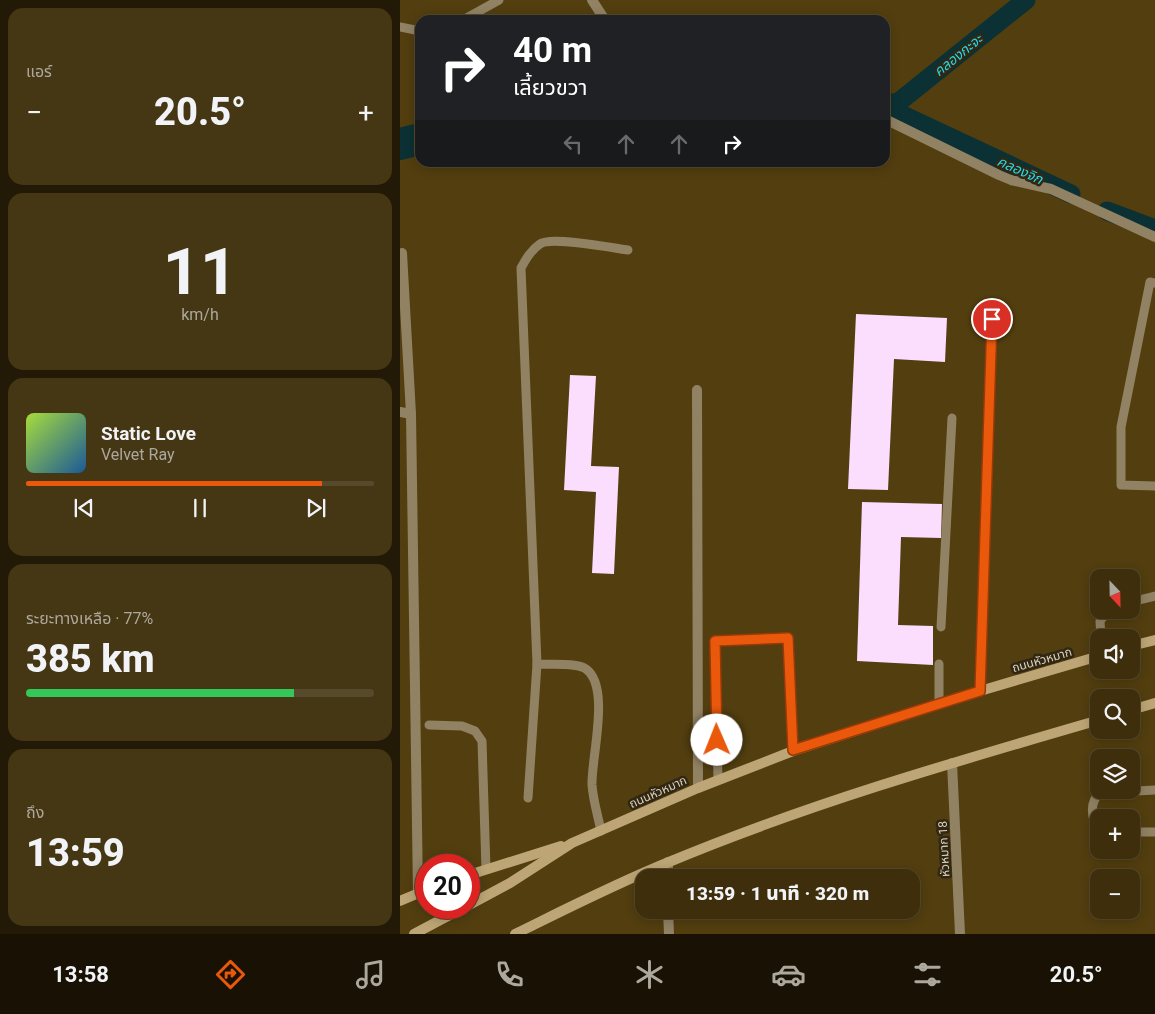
<!DOCTYPE html>
<html lang="th">
<meta charset="utf-8">
<style>
body{margin:0;font-family:Roboto,"Noto Sans Thai",sans-serif;background:#453614;color:#f1f3f6;height:100vh;display:flex;flex-direction:column;font-size:19px;white-space:nowrap}
*{box-sizing:border-box;margin:0}
p{font-size:16px;color:#ada89d}
.icon{flex:none;width:28px;height:28px;fill:none;stroke:currentColor;stroke-width:2;stroke-linecap:round;stroke-linejoin:round}
.map{position:relative;flex:1;overflow:hidden}
.details{display:flex;flex-direction:column;gap:8px;padding:8px;background:#221906;width:400px}
.details>*{flex:none}
.guide{position:absolute;left:15px;top:15px;width:475px;height:152px;border-radius:15px;box-shadow:0 2px 12px #0003,0 0 0 1px #574a2c;background:#202124;color:#fff;overflow:hidden}
.needle{width:32px;rotate:158deg}
.controls{position:absolute;left:690px;top:569px;display:grid;gap:10px}
.controls a{display:grid;place-items:center;width:50px;height:50px;border-radius:10px;background:#3e2e0b;box-shadow:0 2px 12px #0003,0 0 0 1px #574a2c;font-size:25px}
.speed{position:absolute;left:15px;top:854px;display:flex;gap:10px;font-size:25px;font-weight:700;text-align:center}
.speed>*{display:grid;place-content:center;width:65px;height:65px;border-radius:50%;background:#3e2e0b;box-shadow:0 2px 12px #0003,0 0 0 1px #574a2c;line-height:1}
.speed .limit{border:8px solid #d22;background:#fff;color:#111}
.pin{position:absolute;display:grid;place-items:center;width:42px;height:42px;color:#fff;margin:-21px;border:2px solid #fff;border-radius:50%;box-shadow:0 1px 5px #0007}
.me{position:absolute;width:55px;margin:-28px;rotate:359deg;stroke-linejoin:round;filter:drop-shadow(0 0 4px #0008)}
.turn{display:flex;align-items:center;gap:18px;height:105px;padding:0 15px;font-size:22px}
.turn .icon{width:65px;height:65px;stroke-width:2.5}
.turn b{display:block;font-size:35px;line-height:42px}
.lanes{display:flex;align-items:center;height:48px;padding:0 15px;background:#0003;justify-content:center;gap:25px;direction:ltr}
.lanes .off{opacity:.35}
.big{font-size:38px;font-weight:800;line-height:1.1}
.details .card{flex:1;display:flex;flex-direction:column;justify-content:center;gap:8px;min-width:0;padding:0 18px;border-radius:15px;background:#453614}
.details .dial{align-items:center;gap:0}
.dial b{font-size:65px;line-height:1}
.song{display:flex;align-items:center;gap:15px}
.cover{width:60px;height:60px;border-radius:8px;background:linear-gradient(135deg,hsl(80 70% 55%),hsl(210 70% 35%))}
.played{height:5px;border-radius:2px;background:linear-gradient(90deg,#ea580c 85%,#574a2c 85%)}
.keys{display:flex;justify-content:space-around;direction:ltr}
.heat{display:flex;justify-content:space-between;align-items:center;font-size:28px;direction:ltr}
.charge{height:8px;border-radius:4px;background:linear-gradient(90deg,#34c759 77%,#574a2c 0)}
.trip{position:absolute;left:235px;top:869px;width:285px;height:50px;border-radius:15px;background:#3e2e0b;box-shadow:0 2px 12px #0003,0 0 0 1px #574a2c;font-weight:800;line-height:50px;text-align:center}
.tab-bar{display:flex;height:80px;justify-content:space-around;align-items:center;background:#191204;color:#ada89d}
.tab-bar .icon{width:35px;height:35px}
.tab-bar .active{color:#ea580c}
.tab-bar b{font-size:22px;color:#f1f3f6}
main{display:flex;flex:1;min-height:0}
.map>svg:first-child{display:block}
.lines{fill:none;stroke-linecap:round;stroke-linejoin:round}
.canal{stroke:#0c3134;stroke-width:19}
.river{stroke:#0c3134;stroke-width:32}
.building{fill:#fbddfd}
.service{stroke:#918264;stroke-width:9}
.minor{stroke:#918264;stroke-width:10}
.secondary{stroke:#bda575;stroke-width:10}
.route-casing{stroke:#983908;stroke-width:12}
.route{stroke:#ea580c;stroke-width:9}
.labels{text-anchor:middle;stroke-width:5;stroke-linejoin:round;paint-order:stroke}
.street-label{font-size:12px;fill:#dfd3bc;stroke:#302714}
.water-label{font-size:14px;font-style:italic;fill:#24d9e7;stroke:#302714}
</style>
<main>
<section class="details">
<div class="card"><p>แอร์</p>
<div class="heat"><a>−</a><b class="big">20.5°</b><a>+</a></div>
</div>
<div class="card dial"><b>11</b><p>km/h</p></div>
<div class="card">
<div class="song"><i class="cover"></i><div><b>Static Love</b><p>Velvet Ray</p></div></div>
<div class="played"></div>
<div class="keys"><svg class="icon" aria-label="previous" viewBox="0 0 24 24"><path d="M18 5L8 12l10 7zM5 5v14"/></svg><svg class="icon" aria-label="pause" viewBox="0 0 24 24"><path d="M8 5v14M16 5v14"/></svg><svg class="icon" aria-label="next" viewBox="0 0 24 24"><path d="M6 5l10 7-10 7zM19 5v14"/></svg></div>
</div>
<div class="card"><p>ระยะทางเหลือ · 77%</p><b class="big">385 km</b><div class="charge"></div></div>
<div class="card"><p>ถึง</p><b class="big">13:59</b></div>
</section>
<div class="map">
<svg width="755" height="934" viewBox="0 0 755 934">
<rect width="100%" height="100%" fill="#523e0f"/>
<g class="lines">
<g class="canal">
<path d="M626 0 490 109 671 194"/>
<path d="M707 211 755 229"/>
</g>
<g class="river">
<path d="M485 110 490 109"/>
<path d="M0 144 20 139"/>
</g>
</g>
<g class="building">
<path d="M456 314 547 318 545 362 494 359 488 490 448 489Z"/>
<path d="M170 375 196 376 191 466 219 467 214 574 192 573 196 492 164 490Z"/>
<path d="M462 502 542 504 541 538 501 537 498 625 533 626V665L457 661Z"/>
</g>
<g class="lines">
<g class="service">
<path d="M63 20 99 0"/>
<path d="M0 27 20 31"/>
<path d="M755 283 750 282 721 427V485L755 486"/>
<path d="M731 602 755 596"/>
<path d="M541 627 552 418"/>
<path d="M701 638 700 621 709 610"/>
<path d="M539 704V664"/>
<path d="M29 725 62 726 75 731 82 741 86 869"/>
<path d="M318 780 315 641 388 637 393 751"/>
<path d="M128 798 137 664"/>
<path d="M699 829C691 819 689 802 700 793L755 790"/>
<path d="M201 831C198 816 193 800 192 785 191 758 211 687 186 669 177 662 148 665 137 664L121 268C126 259 131 250 140 244 151 236 213 248 228 250"/>
<path d="M731 832H755"/>
</g>
<g class="minor">
<path d="M192 0 205 20"/>
<path d="M489 121 599 175 611 180 651 189 755 237"/>
<path d="M2 253 11 414 18 893"/>
<path d="M297 390 298 788"/>
<path d="M0 412 11 414"/>
<path d="M580 691 592 319"/>
<path d="M552 763 560 934"/>
<path d="M268 862V878"/>
<path d="M268 910 269 934"/>
</g>
<g class="secondary">
<path d="M731 646 755 640"/>
<path d="M731 710 755 703"/>
<path d="M69 875 161 846"/>
<path d="M0 901 26 890"/>
<path d="M69 905 110 883 172 843 298 788 393 751 580 691 699 656"/>
<path d="M14 934 63 908"/>
<path d="M115 934C166 909 217 883 269 862 408 804 554 762 699 720"/>
</g>
</g>
<g class="lines">
<defs>
<path id="route" d="M317 740 315 641 388 638 393 750 580 691 592 319"/>
</defs>
<use href="#route" class="route-casing"/>
<use href="#route" class="route"/>
</g>
<g class="labels">
<g class="street-label">
<text transform="translate(642 660) rotate(-16)" y="4">ถนนหัวหมาก</text>
<text transform="translate(258 792) rotate(-24)" y="4">ถนนหัวหมาก</text>
<text transform="translate(544 849) rotate(-93)" y="4">หัวหมาก 18</text>
</g>
<g class="water-label">
<text transform="translate(558 55) rotate(-39)" y="5">คลองกะจะ</text>
<text transform="translate(620 170) rotate(24)" y="5">คลองจิก</text>
</g>
</g>
</svg>
<div class="controls">
<a><svg class="needle" viewBox="-14 -14 28 28"><path d="M0-13l5 13h-10z" fill="#e53935"/><path d="M0 13l5-13h-10z" fill="#ada89d"/></svg></a>
<a><svg class="icon" aria-label="sound" viewBox="0 0 24 24"><path d="M4 9h4l5-4v14l-5-4H4zM17 9q2 3 0 6"/></svg></a>
<a><svg class="icon" aria-label="search" viewBox="0 0 24 24"><circle cx="10" cy="10" r="6"/><path d="M15 15l6 6"/></svg></a>
<a><svg class="icon" aria-label="layers" viewBox="0 0 24 24"><path d="M12 4l9 5-9 5-9-5zM3 14l9 5 9-5"/></svg></a>
<a>+</a>
<a>−</a>
</div>
<div class="speed"><div class="limit">20</div></div>
<div class="pin" style="left:592px;top:319px;background:#d93025"><svg class="icon" aria-label="arrive" viewBox="0 0 24 24"><path d="M6 21V4h12l-3 4 3 4H6"/></svg></div>
<svg class="me" style="left:317px;top:740px" viewBox="-20 -20 40 40"><circle r="19" fill="#fff"/><path d="M0-13L10 11 0 6-10 11z" fill="#ea580c"/></svg>
<div class="trip">13:59 · 1 นาที · 320 m</div>
<div class="guide">
<div class="turn"><svg class="icon" aria-label="right" viewBox="0 0 24 24"><path d="M7 20v-9h11M14 6l5 5-5 5"/></svg><div><b>40 m</b>เลี้ยวขวา</div></div>
<div class="lanes"><svg class="icon off" aria-label="left" viewBox="0 0 24 24"><path d="M17 20v-9H6M10 6l-5 5 5 5"/></svg><svg class="icon off" aria-label="ahead" viewBox="0 0 24 24"><path d="M12 20V5M6 11l6-6 6 6"/></svg><svg class="icon off" aria-label="ahead" viewBox="0 0 24 24"><path d="M12 20V5M6 11l6-6 6 6"/></svg><svg class="icon" aria-label="right" viewBox="0 0 24 24"><path d="M7 20v-9h11M14 6l5 5-5 5"/></svg></div>
</div>
</div>
</main>
<nav class="tab-bar">
<b>13:58</b>
<svg class="icon active" aria-label="directions" viewBox="0 0 24 24"><path d="M12 3l9 9-9 9-9-9zM9 14v-3h6M13 9l2 2-2 2"/></svg>
<svg class="icon" aria-label="music" viewBox="0 0 24 24"><path d="M9 18V5l10-2v13"/><circle cx="6" cy="18" r="3"/><circle cx="16" cy="16" r="3"/></svg>
<svg class="icon" aria-label="phone" viewBox="0 0 24 24"><path d="M5 4h4l2 5-3 2q2 4 5 5l2-3 5 2v4C11 20 4 13 5 4z"/></svg>
<svg class="icon" aria-label="climate" viewBox="0 0 24 24"><path d="M12 3v18M4 7l16 10M4 17L20 7"/></svg>
<svg class="icon" aria-label="car" viewBox="0 0 24 24"><path d="M5 17H2v-5l4-1 3-4h7l3 4 3 1v5h-3M9 17h6M6 11h13"/><circle cx="7" cy="17" r="2"/><circle cx="17" cy="17" r="2"/></svg>
<svg class="icon" aria-label="filters" viewBox="0 0 24 24"><path d="M4 7h16M4 17h16"/><circle cx="9" cy="7" r="2"/><circle cx="15" cy="17" r="2"/></svg>
<b>20.5°</b>
</nav>
